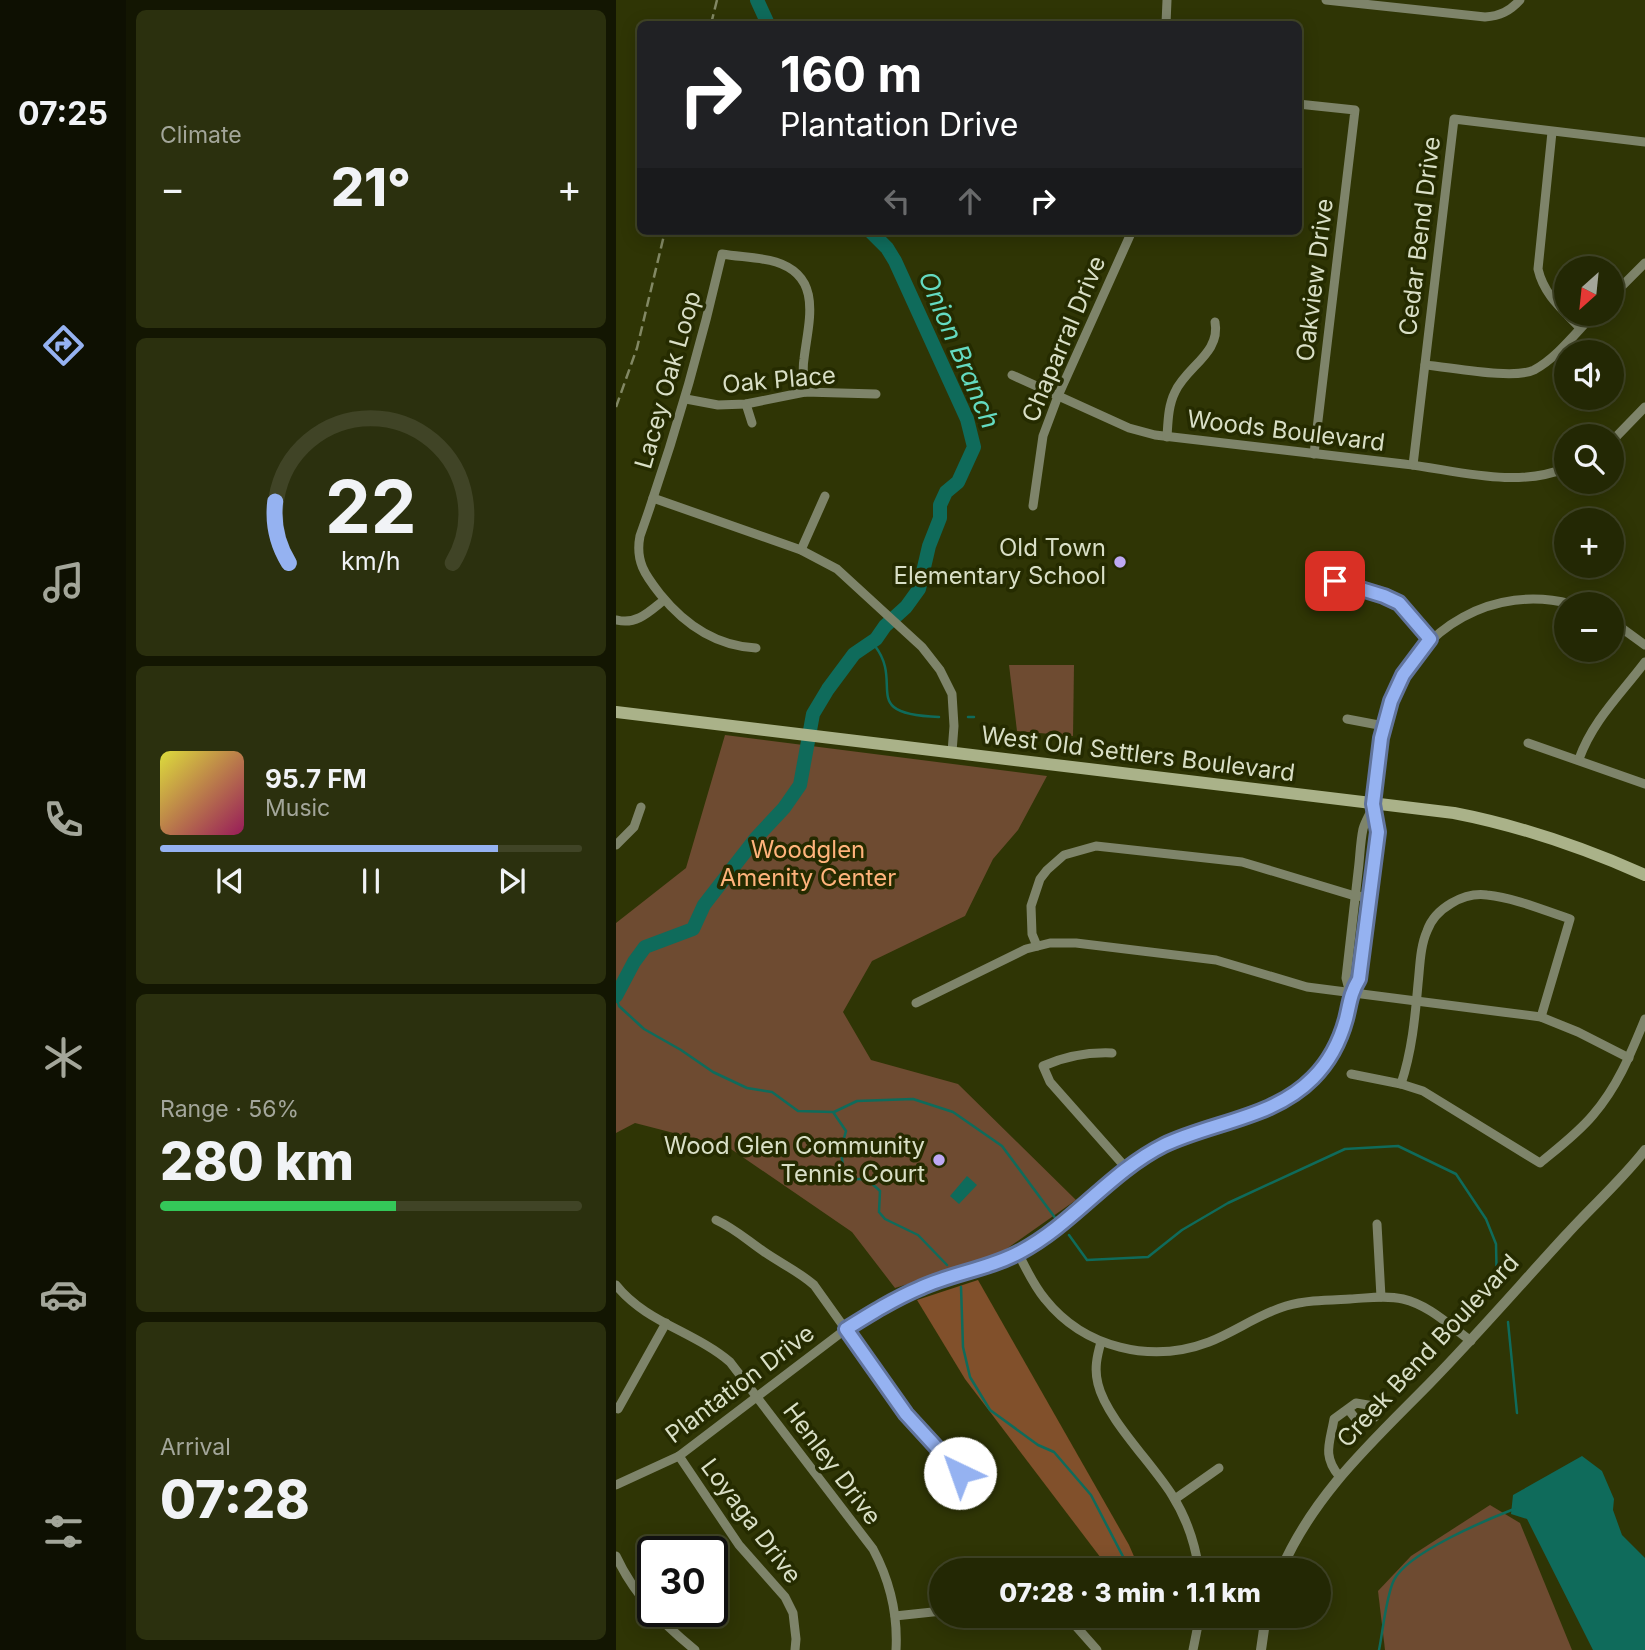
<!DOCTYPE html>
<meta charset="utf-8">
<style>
body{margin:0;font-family:Inter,sans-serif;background:#2b300e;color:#f1f3f6;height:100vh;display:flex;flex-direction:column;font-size:26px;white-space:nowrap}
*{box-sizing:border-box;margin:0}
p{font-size:23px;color:#a3a69a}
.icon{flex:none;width:38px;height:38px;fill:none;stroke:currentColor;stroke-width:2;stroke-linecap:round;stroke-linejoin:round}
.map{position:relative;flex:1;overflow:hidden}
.side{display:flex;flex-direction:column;gap:10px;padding:10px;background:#131602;width:490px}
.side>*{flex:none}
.top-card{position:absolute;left:21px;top:21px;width:665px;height:214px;border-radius:10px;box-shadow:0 4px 18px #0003,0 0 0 2px #404426;background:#202124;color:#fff;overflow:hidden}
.needle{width:46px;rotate:207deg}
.buttons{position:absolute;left:938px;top:256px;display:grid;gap:14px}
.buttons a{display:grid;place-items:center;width:70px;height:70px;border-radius:50%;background:#232804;box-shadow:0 4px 18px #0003,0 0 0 2px #404426;font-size:35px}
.speed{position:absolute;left:21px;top:1536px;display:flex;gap:14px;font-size:35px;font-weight:700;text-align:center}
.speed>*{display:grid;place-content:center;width:91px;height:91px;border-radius:50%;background:#232804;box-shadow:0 4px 18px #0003,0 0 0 2px #404426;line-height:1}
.speed .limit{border:4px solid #111;border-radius:10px;background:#fff;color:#111}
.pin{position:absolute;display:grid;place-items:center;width:60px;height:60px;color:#fff;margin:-30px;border-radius:14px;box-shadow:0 4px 10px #0006}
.me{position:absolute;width:77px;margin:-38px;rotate:318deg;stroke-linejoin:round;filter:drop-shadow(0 0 5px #0008)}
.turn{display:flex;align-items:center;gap:24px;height:147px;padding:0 28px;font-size:32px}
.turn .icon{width:91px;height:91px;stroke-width:2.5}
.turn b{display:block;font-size:49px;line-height:60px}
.lanes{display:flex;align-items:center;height:66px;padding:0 28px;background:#0003;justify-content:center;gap:35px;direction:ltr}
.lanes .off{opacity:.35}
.big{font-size:52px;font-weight:800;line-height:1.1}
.side .card{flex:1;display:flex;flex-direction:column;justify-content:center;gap:10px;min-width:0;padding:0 24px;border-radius:10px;background:#2b300e}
.side .dial{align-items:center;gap:0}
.dial svg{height:182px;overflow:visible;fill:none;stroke:#404426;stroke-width:7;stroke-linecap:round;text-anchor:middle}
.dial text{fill:#f1f3f6;stroke:none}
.song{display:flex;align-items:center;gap:21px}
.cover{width:84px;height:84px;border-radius:10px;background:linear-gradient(135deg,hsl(60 70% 55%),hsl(330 70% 35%))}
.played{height:7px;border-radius:4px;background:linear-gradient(90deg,#95b2f1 80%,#404426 80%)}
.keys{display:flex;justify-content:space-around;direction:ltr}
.heat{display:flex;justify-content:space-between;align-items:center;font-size:38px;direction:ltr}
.charge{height:10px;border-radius:5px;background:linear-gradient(90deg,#34c759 56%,#404426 0)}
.trip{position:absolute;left:313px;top:1558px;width:402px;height:70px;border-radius:35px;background:#232804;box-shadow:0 4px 18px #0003,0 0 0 2px #404426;font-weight:800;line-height:70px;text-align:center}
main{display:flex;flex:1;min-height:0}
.dock{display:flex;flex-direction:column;width:126px;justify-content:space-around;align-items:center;background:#0e1002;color:#a3a69a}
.dock .icon{width:49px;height:49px}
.dock .current{color:#95b2f1}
.dock b{font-size:32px;color:#f1f3f6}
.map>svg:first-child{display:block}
.green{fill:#6e4b31}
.forest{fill:#81502b}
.water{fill:#0f6b5b}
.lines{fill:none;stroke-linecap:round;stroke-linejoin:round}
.stream{stroke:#0f6b5b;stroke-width:2.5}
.river{stroke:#0f6b5b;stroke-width:14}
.minor{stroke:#7e846a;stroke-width:9}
.tertiary{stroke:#7e846a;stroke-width:10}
.secondary{stroke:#aab289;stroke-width:12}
.rail{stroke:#828864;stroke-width:2.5;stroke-dasharray:10 5;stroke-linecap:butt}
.route-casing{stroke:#61749d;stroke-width:18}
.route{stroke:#95b2f1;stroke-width:12}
.poi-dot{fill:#bea9f4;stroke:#252b00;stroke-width:2.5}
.labels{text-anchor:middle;stroke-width:7;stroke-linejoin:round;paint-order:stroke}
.street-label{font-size:24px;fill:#d9dfc6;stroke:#252b00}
.poi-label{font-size:24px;fill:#d9dfc6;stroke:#252b00;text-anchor:end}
.park-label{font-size:24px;fill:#ffb37b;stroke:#252b00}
.water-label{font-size:26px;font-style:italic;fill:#64dbc1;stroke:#252b00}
</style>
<main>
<nav class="dock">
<b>07:25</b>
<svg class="icon current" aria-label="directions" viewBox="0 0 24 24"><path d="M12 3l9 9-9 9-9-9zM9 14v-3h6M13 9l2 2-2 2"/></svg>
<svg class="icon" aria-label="music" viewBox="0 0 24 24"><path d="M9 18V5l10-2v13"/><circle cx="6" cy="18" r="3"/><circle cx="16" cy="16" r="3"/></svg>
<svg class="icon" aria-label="phone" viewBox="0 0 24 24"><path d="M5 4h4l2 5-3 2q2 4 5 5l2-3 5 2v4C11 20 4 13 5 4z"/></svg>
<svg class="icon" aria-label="climate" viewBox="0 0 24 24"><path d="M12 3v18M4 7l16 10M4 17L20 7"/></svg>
<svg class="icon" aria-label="car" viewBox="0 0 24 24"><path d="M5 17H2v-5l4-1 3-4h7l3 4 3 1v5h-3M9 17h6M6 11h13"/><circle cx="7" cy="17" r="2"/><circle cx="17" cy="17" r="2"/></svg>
<svg class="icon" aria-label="filters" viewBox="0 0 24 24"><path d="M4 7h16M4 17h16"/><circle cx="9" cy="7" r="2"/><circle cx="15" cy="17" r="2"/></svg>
</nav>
<section class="side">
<div class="card"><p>Climate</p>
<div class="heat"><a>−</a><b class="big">21°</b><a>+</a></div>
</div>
<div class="card dial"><svg viewBox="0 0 100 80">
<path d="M14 69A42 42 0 1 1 86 69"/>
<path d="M14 69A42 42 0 0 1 8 42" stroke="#95b2f1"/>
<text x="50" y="56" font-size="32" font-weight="700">22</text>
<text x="50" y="72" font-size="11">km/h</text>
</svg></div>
<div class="card">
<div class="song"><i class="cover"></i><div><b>95.7 FM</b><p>Music</p></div></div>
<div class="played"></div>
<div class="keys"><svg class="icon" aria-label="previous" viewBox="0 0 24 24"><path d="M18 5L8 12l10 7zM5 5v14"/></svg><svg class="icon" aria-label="pause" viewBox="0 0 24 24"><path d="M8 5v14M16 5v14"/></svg><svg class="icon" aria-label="next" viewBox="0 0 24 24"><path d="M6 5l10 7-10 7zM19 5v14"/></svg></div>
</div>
<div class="card"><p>Range · 56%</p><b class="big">280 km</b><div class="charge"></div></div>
<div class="card"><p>Arrival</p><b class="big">07:28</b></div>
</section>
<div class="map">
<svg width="1029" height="1650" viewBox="0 0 1029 1650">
<rect width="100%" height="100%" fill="#2f3505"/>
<g class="green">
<path d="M393 665H458L457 736 401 731Z"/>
<path d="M109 735 431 776 402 830 377 859 349 916 256 961 227 1012 255 1060 342 1084 460 1200 379 1257 279 1288 236 1232 112 1147 19 1123 0 1133V923L70 868Z"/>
<path d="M874 1505 904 1523 956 1650H769L762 1591 795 1556Z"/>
</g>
<path class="forest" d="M362 1280 513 1545 524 1570H494L349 1379 301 1300Z"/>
<g class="water">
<path d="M351 1176 361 1185 343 1204 334 1196Z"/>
<path d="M966 1456 986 1471 998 1499 997 1510 1006 1535 1029 1558V1650H977L911 1519 895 1514 897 1495Z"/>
</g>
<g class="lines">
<g class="stream">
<path d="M260 639 259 646C289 685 241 714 323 717"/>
<path d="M352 717H358"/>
<path d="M0 996 3 1006 28 1029 65 1050 97 1072 131 1088 156 1092 182 1111 217 1112 230 1131 227 1142"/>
<path d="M218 1112 241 1101 297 1099 337 1112 386 1146 440 1219"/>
<path d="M225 1149 228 1177 232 1181C247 1176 253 1180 264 1191L263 1212 269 1219 302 1235 331 1265"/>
<path d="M453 1235 471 1260 532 1257 566 1230 612 1203 729 1149 782 1146 840 1174 870 1219 880 1244 881 1289"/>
<path d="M345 1287 347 1347 354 1377 374 1410 422 1445 438 1452 475 1495 514 1570"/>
<path d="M892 1322 901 1413"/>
<path d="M763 1650C767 1631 770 1596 778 1580 791 1553 870 1520 898 1509"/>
</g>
<g class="river">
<path d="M141 0 152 24"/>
<path d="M0 996 18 962 29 947 77 929 88 905 140 838 168 808 184 785 197 714 212 689 238 654 260 639 269 626 290 607 303 589 313 546 324 518V505L330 492 342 482 358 447 351 419 279 261 271 248 254 231"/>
</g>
<g class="minor">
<path d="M710 0 869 17C884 16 894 11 904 0"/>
<path d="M550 24 551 0"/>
<path d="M682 104 739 110 698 454"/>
<path d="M936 132 922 269C928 295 946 309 964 328"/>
<path d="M996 296 1029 263"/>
<path d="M809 365C834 367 897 380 918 370 941 358 961 331 979 313"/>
<path d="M396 375 513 428 539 435C622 445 705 455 788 464 840 470 899 489 950 468"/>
<path d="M70 399 102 405 130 404 189 392 260 394"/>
<path d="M130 404 136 423"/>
<path d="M551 437C552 422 552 406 559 392 570 367 605 353 599 322"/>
<path d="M996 441 1029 407"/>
<path d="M797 465 838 119 1029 142"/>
<path d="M37 498 185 550 221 569 306 647 324 670 336 694 338 726 336 752"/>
<path d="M417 506 427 436 442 396 516 231"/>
<path d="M185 550 209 496"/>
<path d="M719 581 768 596 783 603 814 639"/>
<path d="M1 620C21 625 34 611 48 600"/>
<path d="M996 621 1029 645"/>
<path d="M140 648C100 646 69 625 44 594 29 575 19 561 24 536 57 443 84 350 106 254 123 257 143 257 160 262 208 277 192 323 188 359 186 370 188 381 189 392"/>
<path d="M731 719 768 726"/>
<path d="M912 743 1029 784"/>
<path d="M963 759C977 720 1005 694 1029 662"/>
<path d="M0 845 18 827 25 807"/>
<path d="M421 946 416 934 415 906 424 879 431 870 448 855 480 846 626 862 739 896 754 897"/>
<path d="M734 993 730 978C734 942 738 907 742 872 744 858 744 843 747 829 749 821 755 813 757 805 766 770 762 734 775 700 804 627 878 584 955 604"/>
<path d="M300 1003 410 949 434 943H460L600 960 691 987 925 1017 962 1032 1013 1058"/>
<path d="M496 1053C471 1052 450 1056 427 1066L434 1082 511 1169"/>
<path d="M735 1074 785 1084 807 1091 924 1163C942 1148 962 1133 977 1115 1002 1086 1015 1053 1029 1019"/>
<path d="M785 1084C796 1051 799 1018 802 984 804 966 804 947 811 931 819 908 848 892 871 895 899 898 927 910 954 919L925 1017"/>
<path d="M100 1220C118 1228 131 1240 147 1251 164 1263 182 1271 198 1285L290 1414 358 1488"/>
<path d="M761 1224 765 1297"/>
<path d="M402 1253C410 1269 418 1286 429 1299 468 1348 535 1364 593 1342 619 1332 643 1314 670 1306 691 1300 713 1300 734 1299 752 1298 770 1295 787 1299 813 1305 834 1326 855 1341"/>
<path d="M0 1285C29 1322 79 1332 114 1362L257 1549C274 1581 282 1614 280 1650"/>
<path d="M485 1342C481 1356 478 1369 482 1384 490 1418 536 1463 556 1495 570 1517 579 1543 583 1570"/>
<path d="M2 1409 50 1323"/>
<path d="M63 1456 123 1545 169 1597 177 1613 180 1639 179 1650"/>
<path d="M723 1476C706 1455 714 1443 718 1419L740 1403 758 1406 761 1411 759 1417 751 1422 739 1418 732 1409"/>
<path d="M0 1485 63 1456 230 1329C254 1314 278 1299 304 1288 336 1273 373 1269 404 1252 457 1224 494 1172 548 1145 598 1121 661 1117 700 1074 714 1059 724 1039 730 1019 734 1003 734 994 743 979L762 832 757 804"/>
<path d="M559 1499 603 1468"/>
<path d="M0 1556C18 1595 46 1623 79 1650"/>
<path d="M450 1615 481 1650"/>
<path d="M279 1616 326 1611"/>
<path d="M577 1650 584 1615"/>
</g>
<g class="tertiary">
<path d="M665 1570C698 1494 756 1442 813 1384 860 1336 904 1285 950 1235 976 1206 1005 1181 1029 1150"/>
<path d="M645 1650 650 1615"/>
</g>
<path class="secondary" d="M0 712 838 813C905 826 966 847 1029 875"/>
<g class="rail">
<path d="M95 24 101 0"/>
<path d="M0 407 21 348 49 231"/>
</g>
</g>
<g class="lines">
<defs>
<path id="route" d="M344 1473 290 1414 230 1329C254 1314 278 1299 304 1288 336 1273 373 1269 404 1252 457 1224 494 1172 548 1145 596 1122 658 1118 697 1078 713 1062 724 1041 730 1019 734 1003 734 994 743 979L762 832 757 804 765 738 775 701 787 675 814 639 783 603 768 596 719 581"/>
</defs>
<use href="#route" class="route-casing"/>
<use href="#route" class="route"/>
</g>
<g class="poi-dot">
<circle cx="504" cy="562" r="7"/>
<circle cx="323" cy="1160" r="7"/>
</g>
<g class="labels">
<g class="street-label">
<text transform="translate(804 236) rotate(-83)" y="8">Cedar Bend Drive</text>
<text transform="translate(699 280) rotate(-83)" y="8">Oakview Drive</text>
<text transform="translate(448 339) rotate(-67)" y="8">Chaparral Drive</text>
<text transform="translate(52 380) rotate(-74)" y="8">Lacey Oak Loop</text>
<text transform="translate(163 380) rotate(-5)" y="8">Oak Place</text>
<text transform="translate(670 431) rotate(7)" y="8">Woods Boulevard</text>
<text transform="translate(522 754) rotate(7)" y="8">West Old Settlers Boulevard</text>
<text transform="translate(812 1351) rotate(-47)" y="8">Creek Bend Boulevard</text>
<text transform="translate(124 1384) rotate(-37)" y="8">Plantation Drive</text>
<text transform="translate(216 1464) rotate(53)" y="8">Henley Drive</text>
<text transform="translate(135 1521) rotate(53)" y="8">Loyaga Drive</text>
</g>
<g class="poi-label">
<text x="490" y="556">Old Town<tspan x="490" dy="28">Elementary School</tspan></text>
<text x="309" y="1154">Wood Glen Community<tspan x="309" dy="28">Tennis Court</tspan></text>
</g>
<g class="park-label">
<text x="192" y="858">Woodglen<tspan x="192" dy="28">Amenity Center</tspan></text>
</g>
<g class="water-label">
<text transform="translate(343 350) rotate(67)" y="9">Onion Branch</text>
</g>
</g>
</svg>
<div class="buttons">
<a><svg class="needle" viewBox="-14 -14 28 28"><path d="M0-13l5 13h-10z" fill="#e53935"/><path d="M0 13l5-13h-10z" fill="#a3a69a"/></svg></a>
<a><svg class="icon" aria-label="sound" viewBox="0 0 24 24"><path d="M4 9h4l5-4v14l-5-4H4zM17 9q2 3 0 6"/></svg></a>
<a><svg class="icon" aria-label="search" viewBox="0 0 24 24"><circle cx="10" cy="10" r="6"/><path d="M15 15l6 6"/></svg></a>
<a>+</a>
<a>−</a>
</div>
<div class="speed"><div class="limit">30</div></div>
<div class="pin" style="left:719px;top:581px;background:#d93025"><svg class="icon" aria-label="arrive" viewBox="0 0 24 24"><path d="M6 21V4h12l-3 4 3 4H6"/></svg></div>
<svg class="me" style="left:344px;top:1473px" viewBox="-20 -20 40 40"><circle r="19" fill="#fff"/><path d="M0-13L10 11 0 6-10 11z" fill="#95b2f1"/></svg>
<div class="trip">07:28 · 3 min · 1.1 km</div>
<div class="top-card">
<div class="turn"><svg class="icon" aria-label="right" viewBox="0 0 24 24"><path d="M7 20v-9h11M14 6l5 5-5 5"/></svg><div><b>160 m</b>Plantation Drive</div></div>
<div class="lanes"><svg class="icon off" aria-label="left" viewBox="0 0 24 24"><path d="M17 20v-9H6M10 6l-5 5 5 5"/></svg><svg class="icon off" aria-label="ahead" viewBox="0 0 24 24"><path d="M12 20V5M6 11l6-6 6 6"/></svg><svg class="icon" aria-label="right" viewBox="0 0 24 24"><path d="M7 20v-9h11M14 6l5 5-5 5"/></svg></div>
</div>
</div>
</main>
